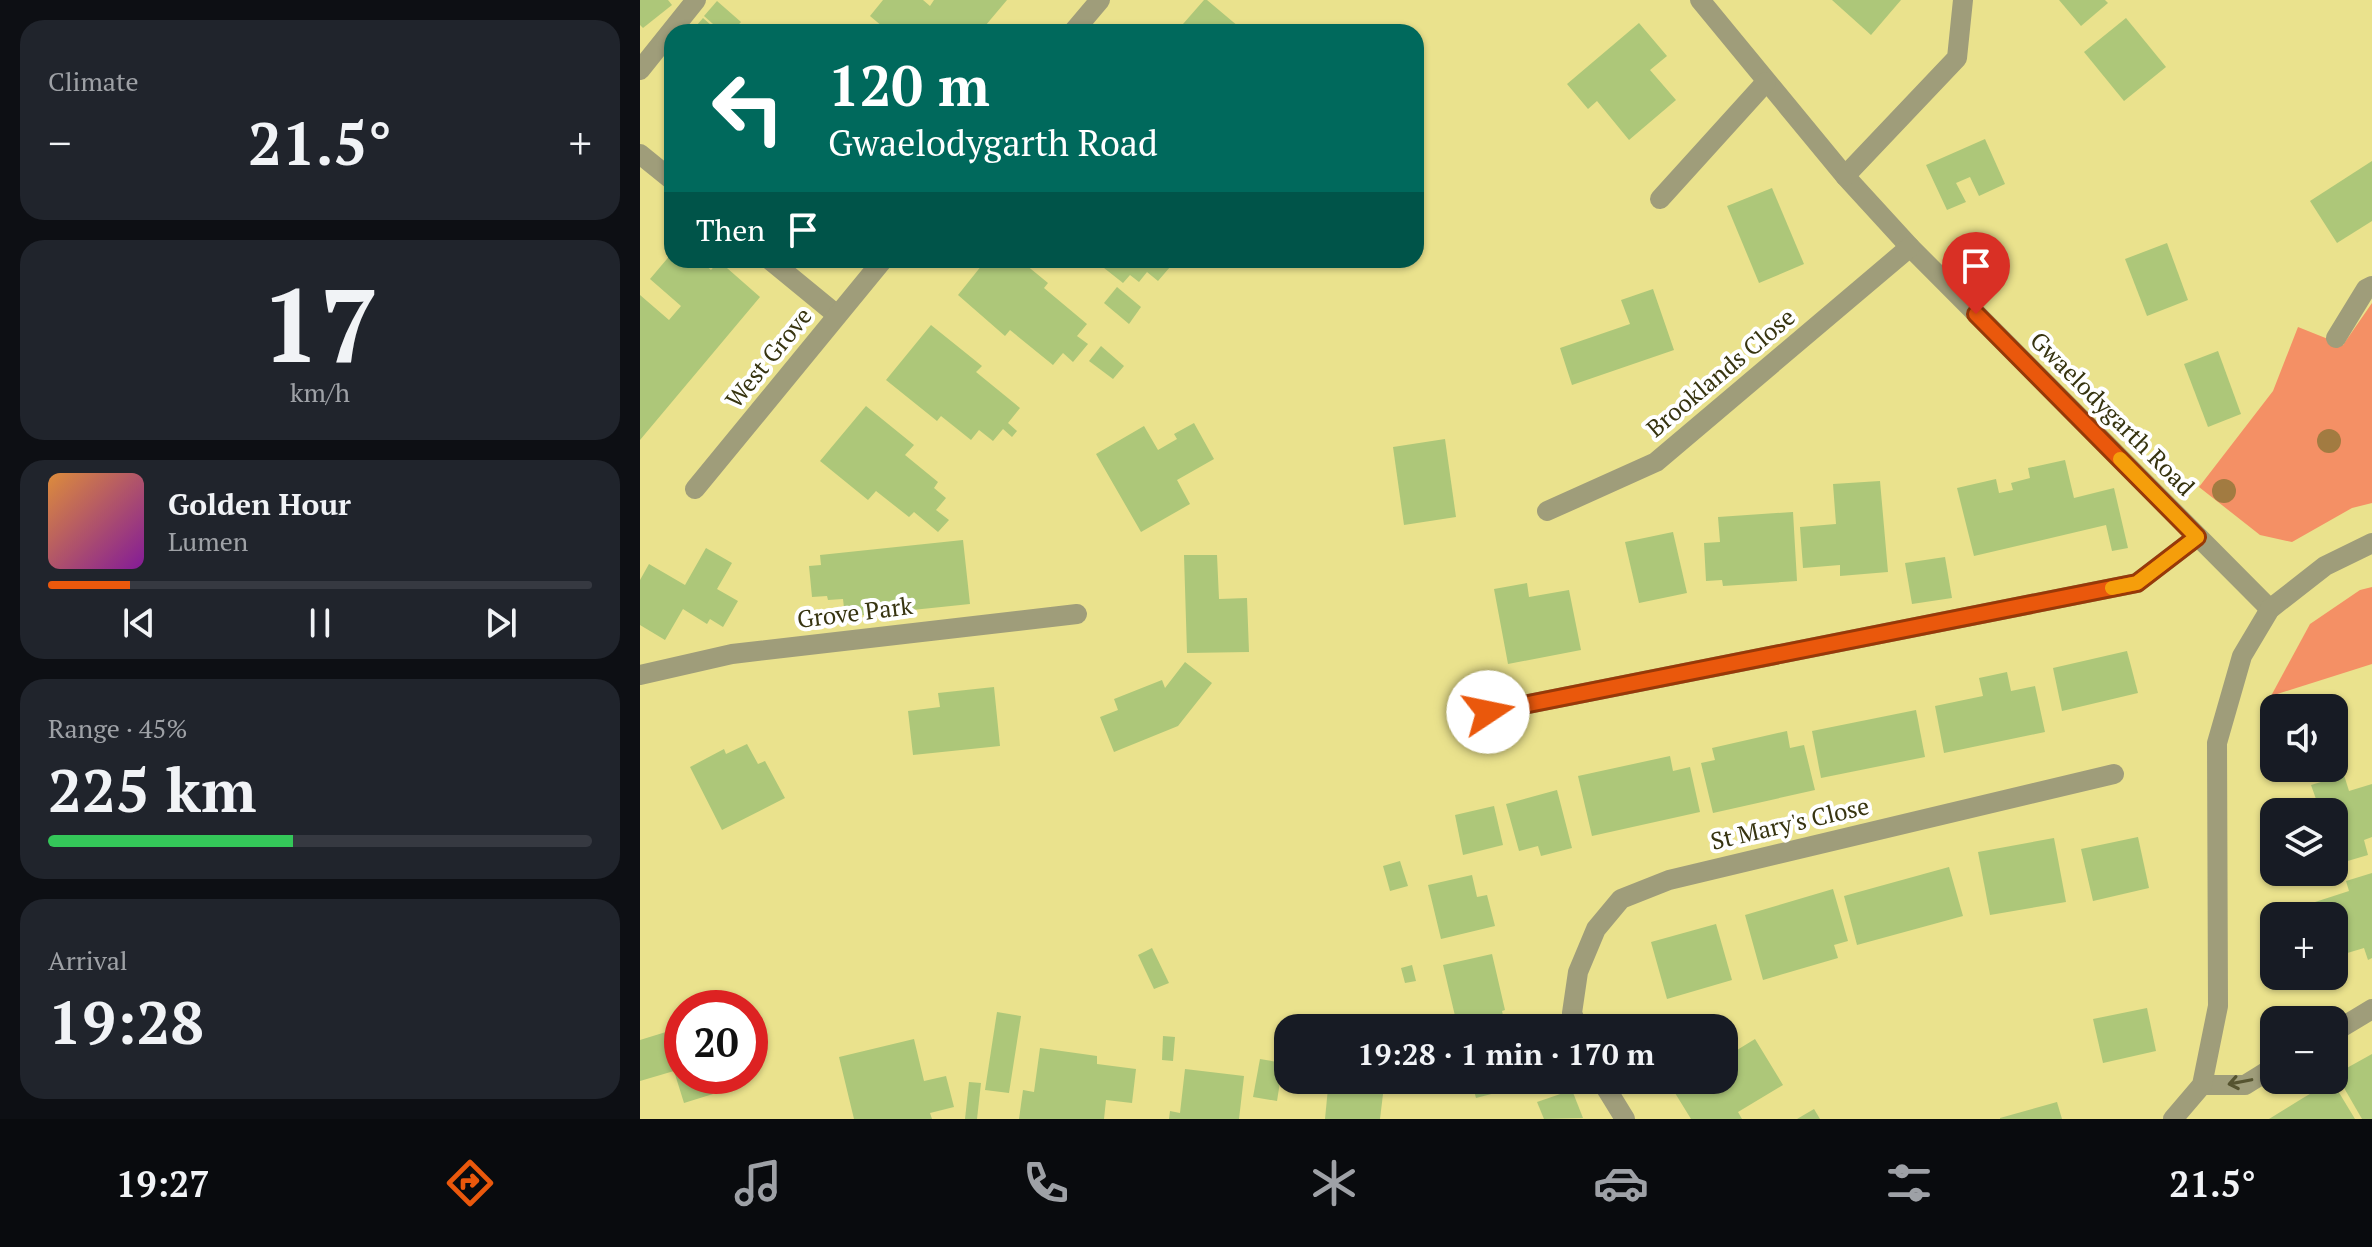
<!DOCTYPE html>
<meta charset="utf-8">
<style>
body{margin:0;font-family:"PT Serif",serif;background:#20242c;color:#f1f3f6;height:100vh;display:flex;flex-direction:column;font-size:30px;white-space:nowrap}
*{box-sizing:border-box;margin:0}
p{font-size:26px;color:#9ea1a6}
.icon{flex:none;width:44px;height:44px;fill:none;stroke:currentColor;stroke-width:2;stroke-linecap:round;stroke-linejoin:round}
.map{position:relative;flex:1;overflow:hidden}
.panel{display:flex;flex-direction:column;gap:20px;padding:20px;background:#0d0f14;width:640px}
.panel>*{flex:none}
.guide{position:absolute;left:24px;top:24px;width:760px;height:244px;border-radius:24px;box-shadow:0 2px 6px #0004;background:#00695c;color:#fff;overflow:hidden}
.fabs{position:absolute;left:1620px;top:694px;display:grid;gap:16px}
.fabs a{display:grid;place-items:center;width:88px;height:88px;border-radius:16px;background:#171b24;box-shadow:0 2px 6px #0004;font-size:40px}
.speed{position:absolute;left:24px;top:990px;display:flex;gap:16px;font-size:40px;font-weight:700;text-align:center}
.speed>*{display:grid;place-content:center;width:104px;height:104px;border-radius:50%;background:#171b24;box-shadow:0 2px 6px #0004;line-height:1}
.speed .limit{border:12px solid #d22;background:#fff;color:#111}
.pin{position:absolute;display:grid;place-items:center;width:68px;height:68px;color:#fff;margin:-82px -34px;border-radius:50% 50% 50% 0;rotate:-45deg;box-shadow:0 0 8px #0007}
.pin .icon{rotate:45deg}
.me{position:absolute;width:88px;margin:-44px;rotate:79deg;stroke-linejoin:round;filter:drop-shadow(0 0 6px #0008)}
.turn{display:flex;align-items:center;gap:28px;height:168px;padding:0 32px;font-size:36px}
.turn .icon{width:104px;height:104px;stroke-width:2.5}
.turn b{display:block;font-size:56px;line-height:68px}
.then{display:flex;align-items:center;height:76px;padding:0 32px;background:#0003;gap:16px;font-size:30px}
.big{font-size:60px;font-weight:600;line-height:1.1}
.panel .tile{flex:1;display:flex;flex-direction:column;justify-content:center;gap:12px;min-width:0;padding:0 28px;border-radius:24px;background:#20242c}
.panel .dial{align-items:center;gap:0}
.dial b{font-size:104px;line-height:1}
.song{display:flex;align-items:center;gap:24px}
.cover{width:96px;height:96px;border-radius:12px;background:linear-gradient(135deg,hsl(30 70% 55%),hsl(290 70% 35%))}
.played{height:8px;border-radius:4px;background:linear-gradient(90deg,#ea580c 15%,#363941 15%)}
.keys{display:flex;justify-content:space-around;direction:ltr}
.heat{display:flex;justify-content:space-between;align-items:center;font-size:44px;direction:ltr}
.charge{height:12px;border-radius:6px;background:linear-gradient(90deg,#34c759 45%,#363941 0)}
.trip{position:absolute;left:634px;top:1014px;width:464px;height:80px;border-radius:24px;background:#171b24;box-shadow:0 2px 6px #0004;font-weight:600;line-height:80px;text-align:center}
.menu{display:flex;height:128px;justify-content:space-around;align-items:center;background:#090b0e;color:#9ea1a6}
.menu .icon{width:56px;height:56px}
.menu .active{color:#ea580c}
.menu b{font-size:36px;color:#f1f3f6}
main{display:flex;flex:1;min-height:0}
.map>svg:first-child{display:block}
.green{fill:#f49065}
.building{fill:#adc779}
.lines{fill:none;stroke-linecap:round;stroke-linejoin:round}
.minor{stroke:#9f9d7a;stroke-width:20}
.tree{fill:#a27b41}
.oneway{stroke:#565430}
.route-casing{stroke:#983908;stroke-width:20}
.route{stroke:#ea580c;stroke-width:14}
.slow{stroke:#f59e0b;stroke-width:14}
.labels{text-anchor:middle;stroke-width:8;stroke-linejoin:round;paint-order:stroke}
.street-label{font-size:24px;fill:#373410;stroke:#fff}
</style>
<main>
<section class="panel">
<div class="tile"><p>Climate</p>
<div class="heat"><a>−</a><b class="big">21.5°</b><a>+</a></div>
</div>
<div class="tile dial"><b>17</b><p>km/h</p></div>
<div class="tile">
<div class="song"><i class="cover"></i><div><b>Golden Hour</b><p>Lumen</p></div></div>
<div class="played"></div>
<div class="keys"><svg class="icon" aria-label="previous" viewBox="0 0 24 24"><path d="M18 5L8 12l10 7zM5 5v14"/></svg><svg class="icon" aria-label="pause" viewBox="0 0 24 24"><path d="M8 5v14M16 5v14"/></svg><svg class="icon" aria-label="next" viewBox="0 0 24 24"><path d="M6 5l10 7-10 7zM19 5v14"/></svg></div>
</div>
<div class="tile"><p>Range · 45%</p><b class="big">225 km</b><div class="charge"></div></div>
<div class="tile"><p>Arrival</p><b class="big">19:28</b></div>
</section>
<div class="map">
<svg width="1732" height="1119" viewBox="0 0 1732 1119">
<rect width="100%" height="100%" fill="#eae28d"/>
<g class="green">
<path d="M1732 303V503L1712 508 1652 542 1620 535 1559 487 1633 391 1658 327 1703 345Z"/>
<path d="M1732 587V664L1631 696 1670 624 1720 590Z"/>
</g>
<g class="building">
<path d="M0 0H28L32 5 3 28 0 25Z"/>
<path d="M243 0H283L290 6 294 0H367L340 32H249L230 16Z"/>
<path d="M564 0H567L605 32H536Z"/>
<path d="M1192 0H1261L1231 35Z"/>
<path d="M1419 0H1465L1468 3 1441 26Z"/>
<path d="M77 1 101 22 92 32H82L64 16Z"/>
<path d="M63 18 79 32H51Z"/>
<path d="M1486 18 1526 67 1484 101 1444 52Z"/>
<path d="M999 23 1027 56 1010 70 1036 100 989 140 957 101 948 109 927 84Z"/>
<path d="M1345 139 1365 184 1339 196 1330 177 1316 183 1326 202 1307 210 1286 165Z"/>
<path d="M1732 161V221L1697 243 1670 201Z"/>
<path d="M1132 188 1164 264 1119 283 1087 206Z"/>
<path d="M1527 243 1548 300 1507 316 1485 259Z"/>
<path d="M32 253V260H59L71 270 79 261 120 297 0 440V295L29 320 41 306 10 279Z"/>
<path d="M346 260H380L408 283 404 288 447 324 437 336 448 344 433 362 423 353 413 365 370 330 365 336 318 295Z"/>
<path d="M454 260H536L518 281 507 272 499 282 490 275 483 283Z"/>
<path d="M539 260H554L548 268Z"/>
<path d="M477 287 501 307 489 324 464 303Z"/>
<path d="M1013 289 1034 350 932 385 920 348 990 324 981 300Z"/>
<path d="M291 325 342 366 336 372 380 408 368 423 377 431 372 437 363 429 353 441 339 430 331 440 301 416 297 421 246 380Z"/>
<path d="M461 346 484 366 473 379 449 361Z"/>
<path d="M1578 351 1601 414 1568 427 1544 364Z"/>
<path d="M226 406 274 445 265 455 298 482 294 488 306 498 296 510 309 520 298 532 274 512 269 517 236 491 228 500 180 461Z"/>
<path d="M554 423 574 459 537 480 550 504 501 532 456 454 504 426 518 450 537 439 534 434Z"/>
<path d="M805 439 816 517 764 525 753 447Z"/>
<path d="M1425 460 1434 498 1474 488 1488 548 1472 551 1466 525 1334 556 1317 488 1356 479 1359 493 1373 490 1371 483 1390 478 1388 468Z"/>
<path d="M1240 481 1248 572 1200 576V565L1163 568 1160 527 1196 524 1193 484Z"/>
<path d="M1153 512 1157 581 1083 586 1082 580 1066 581 1064 543 1080 542 1078 517Z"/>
<path d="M1033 532 1047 593 999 603 985 542Z"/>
<path d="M323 540 330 604 205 617 203 599 188 600 187 596 172 597 169 566 181 565 180 555Z"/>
<path d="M66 548 92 563 77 589 98 601 83 627 70 619 67 624 43 609 25 640 0 625V580L9 564 45 585Z"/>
<path d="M544 555H577L579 599 607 598 609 652 547 653Z"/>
<path d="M1305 557 1312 598 1272 604 1265 563Z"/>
<path d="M887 583 889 597 929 590 941 650 868 664 854 589Z"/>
<path d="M1487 651 1498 693 1422 711 1413 668Z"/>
<path d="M545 662 572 683 538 726 474 752 460 717 478 710 474 699 522 680 525 688Z"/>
<path d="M1367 672 1371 691 1395 686 1405 732 1304 753 1295 706 1343 696 1339 678Z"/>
<path d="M354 687 360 746 273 755 268 711 300 707 298 693Z"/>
<path d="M1276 710 1285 757 1181 778 1172 731Z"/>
<path d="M1147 731 1150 748 1164 745 1175 790 1073 813 1061 763 1075 760 1072 748Z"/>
<path d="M107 744 118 764 125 761 145 798 82 830 50 767 84 749 86 754Z"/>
<path d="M1030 756 1033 771 1050 767 1060 812 952 836 938 776Z"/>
<path d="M1704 775 1709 791 1732 784V837L1724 840 1728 855 1694 865V812H1644L1643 809 1676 799 1671 785Z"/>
<path d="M917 790 932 848 901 856 898 846 879 851 866 804Z"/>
<path d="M854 806 863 845 823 855 815 815Z"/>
<path d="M1498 837 1509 888 1453 901 1441 849Z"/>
<path d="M1414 838 1426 902 1350 915 1338 852Z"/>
<path d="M760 861 768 886 750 891 743 866Z"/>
<path d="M1309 867 1323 916 1217 945 1204 896Z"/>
<path d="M1732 873V958L1728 960 1724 948 1694 957V916H1676L1672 903 1709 891 1706 881Z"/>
<path d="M832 875 837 897 847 895 855 926 801 939 788 885Z"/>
<path d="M1193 889 1208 941 1194 945 1198 958 1123 980 1105 915Z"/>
<path d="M1076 924 1092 980 1027 999 1011 942Z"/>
<path d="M512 948 529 983 514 989 498 955Z"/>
<path d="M852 954 865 1010 862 1011 865 1024 831 1028 829 1018 816 1020 803 965Z"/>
<path d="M772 965 776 981 765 983 761 968Z"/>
<path d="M1507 1008 1516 1051 1463 1063 1453 1019Z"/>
<path d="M357 1012 381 1016 369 1093 345 1090Z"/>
<path d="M42 1027V1076H68L73 1094 44 1103 34 1071 0 1081V1040Z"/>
<path d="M523 1036 535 1037 533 1061 522 1060Z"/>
<path d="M274 1039 284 1081 306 1076 314 1107 290 1113 292 1119H214L199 1057Z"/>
<path d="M1115 1039 1143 1085 1098 1112 1102 1119H1051L1027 1080H1084V1058Z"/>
<path d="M400 1048 457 1056V1064L496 1069 492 1103 466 1100 464 1119H379L383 1090 394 1092Z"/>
<path d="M1732 1054V1119H1722L1696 1074Z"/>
<path d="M620 1059 643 1063 637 1101 613 1097Z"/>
<path d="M545 1069 604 1076 599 1119H529L530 1111 540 1113Z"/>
<path d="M648 1080H674L673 1088 647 1085Z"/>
<path d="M831 1080H885L886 1085 836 1098Z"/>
<path d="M1692 1081 1715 1119H1629L1663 1098Z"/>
<path d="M329 1082 341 1083 337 1119H325Z"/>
<path d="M688 1088 743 1094 740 1119H685Z"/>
<path d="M932 1090 943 1118 904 1119 897 1102Z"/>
<path d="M1417 1102 1422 1119H1360V1118Z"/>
<path d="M1174 1109 1180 1119H1157Z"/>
</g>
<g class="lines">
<g class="minor">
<path d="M1060 0 1205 176 1270 247 1630 609"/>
<path d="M433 32 460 0"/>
<path d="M0 70 56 0"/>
<path d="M0 154 32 180"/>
<path d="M1205 176 1317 58 1323 0"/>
<path d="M1020 199 1126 82"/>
<path d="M130 260 197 315"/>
<path d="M1696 338 1726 289 1732 286"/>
<path d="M55 489 243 260"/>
<path d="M907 511 1016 462 1270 247"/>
<path d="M0 675 92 654 437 614"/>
<path d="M848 712 1497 583 1557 537"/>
<path d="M938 1028 932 1013 938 972 956 929 981 899 1029 880 1474 774"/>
<path d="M1694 1032 1732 1009"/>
<path d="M961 1080 985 1119"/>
<path d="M1562 1085H1605L1634 1067"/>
<path d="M1533 1119 1562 1085 1578 1006 1577 743 1602 656 1630 609 1685 566 1732 543"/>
</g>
</g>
<g class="tree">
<circle cx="1689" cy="441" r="12"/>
<circle cx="1584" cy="491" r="12"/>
</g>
<defs><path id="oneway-shaft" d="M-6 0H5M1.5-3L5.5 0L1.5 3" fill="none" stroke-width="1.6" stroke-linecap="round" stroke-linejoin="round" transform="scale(2)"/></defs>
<use class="oneway" href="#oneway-shaft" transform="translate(1600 1082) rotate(169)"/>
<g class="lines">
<defs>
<path id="route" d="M848 712 1497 583 1557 537 1336 314"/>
</defs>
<use href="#route" class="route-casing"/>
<use href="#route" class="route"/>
<path class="slow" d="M1472 588 1497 583 1557 537 1480 459"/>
</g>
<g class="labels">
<g class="street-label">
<text transform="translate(129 358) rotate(-51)" y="8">West Grove</text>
<text transform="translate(1081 373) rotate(-40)" y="8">Brooklands Close</text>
<text transform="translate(1472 414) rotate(45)" y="8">Gwaelodygarth Road</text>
<text transform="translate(215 613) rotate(-7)" y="8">Grove Park</text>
<text transform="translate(1150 824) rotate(-13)" y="8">St Mary's Close</text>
</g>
</g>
</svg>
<div class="fabs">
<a><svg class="icon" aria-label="sound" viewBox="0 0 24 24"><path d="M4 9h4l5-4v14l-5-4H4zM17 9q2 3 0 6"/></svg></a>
<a><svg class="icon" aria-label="layers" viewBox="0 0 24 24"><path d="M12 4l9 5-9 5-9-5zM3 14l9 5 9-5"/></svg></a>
<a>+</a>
<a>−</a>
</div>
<div class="speed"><div class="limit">20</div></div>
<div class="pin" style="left:1336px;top:314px;background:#d93025"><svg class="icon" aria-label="arrive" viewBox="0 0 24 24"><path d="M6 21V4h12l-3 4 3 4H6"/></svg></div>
<svg class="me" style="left:848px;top:712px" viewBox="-20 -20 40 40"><circle r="19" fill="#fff"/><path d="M0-13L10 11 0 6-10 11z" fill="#ea580c"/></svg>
<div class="trip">19:28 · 1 min · 170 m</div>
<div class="guide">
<div class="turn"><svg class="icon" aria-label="left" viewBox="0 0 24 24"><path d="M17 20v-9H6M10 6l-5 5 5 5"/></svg><div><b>120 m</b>Gwaelodygarth Road</div></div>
<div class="then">Then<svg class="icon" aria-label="arrive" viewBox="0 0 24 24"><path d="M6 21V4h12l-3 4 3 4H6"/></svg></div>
</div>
</div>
</main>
<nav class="menu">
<b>19:27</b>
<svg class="icon active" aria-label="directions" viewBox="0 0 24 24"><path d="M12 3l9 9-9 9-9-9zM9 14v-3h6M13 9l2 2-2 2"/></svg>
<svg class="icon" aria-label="music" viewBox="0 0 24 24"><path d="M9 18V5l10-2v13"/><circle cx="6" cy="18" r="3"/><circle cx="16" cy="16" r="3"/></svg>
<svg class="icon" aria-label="phone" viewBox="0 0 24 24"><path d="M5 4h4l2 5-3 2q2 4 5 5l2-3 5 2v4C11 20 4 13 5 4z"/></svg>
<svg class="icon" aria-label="climate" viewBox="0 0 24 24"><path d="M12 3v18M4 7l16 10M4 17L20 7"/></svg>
<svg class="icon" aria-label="car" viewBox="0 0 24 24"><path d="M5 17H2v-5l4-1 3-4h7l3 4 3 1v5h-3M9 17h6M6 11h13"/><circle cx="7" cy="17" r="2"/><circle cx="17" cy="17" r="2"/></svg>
<svg class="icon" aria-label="filters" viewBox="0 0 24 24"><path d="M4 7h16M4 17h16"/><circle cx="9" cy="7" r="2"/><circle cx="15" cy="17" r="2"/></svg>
<b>21.5°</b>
</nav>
